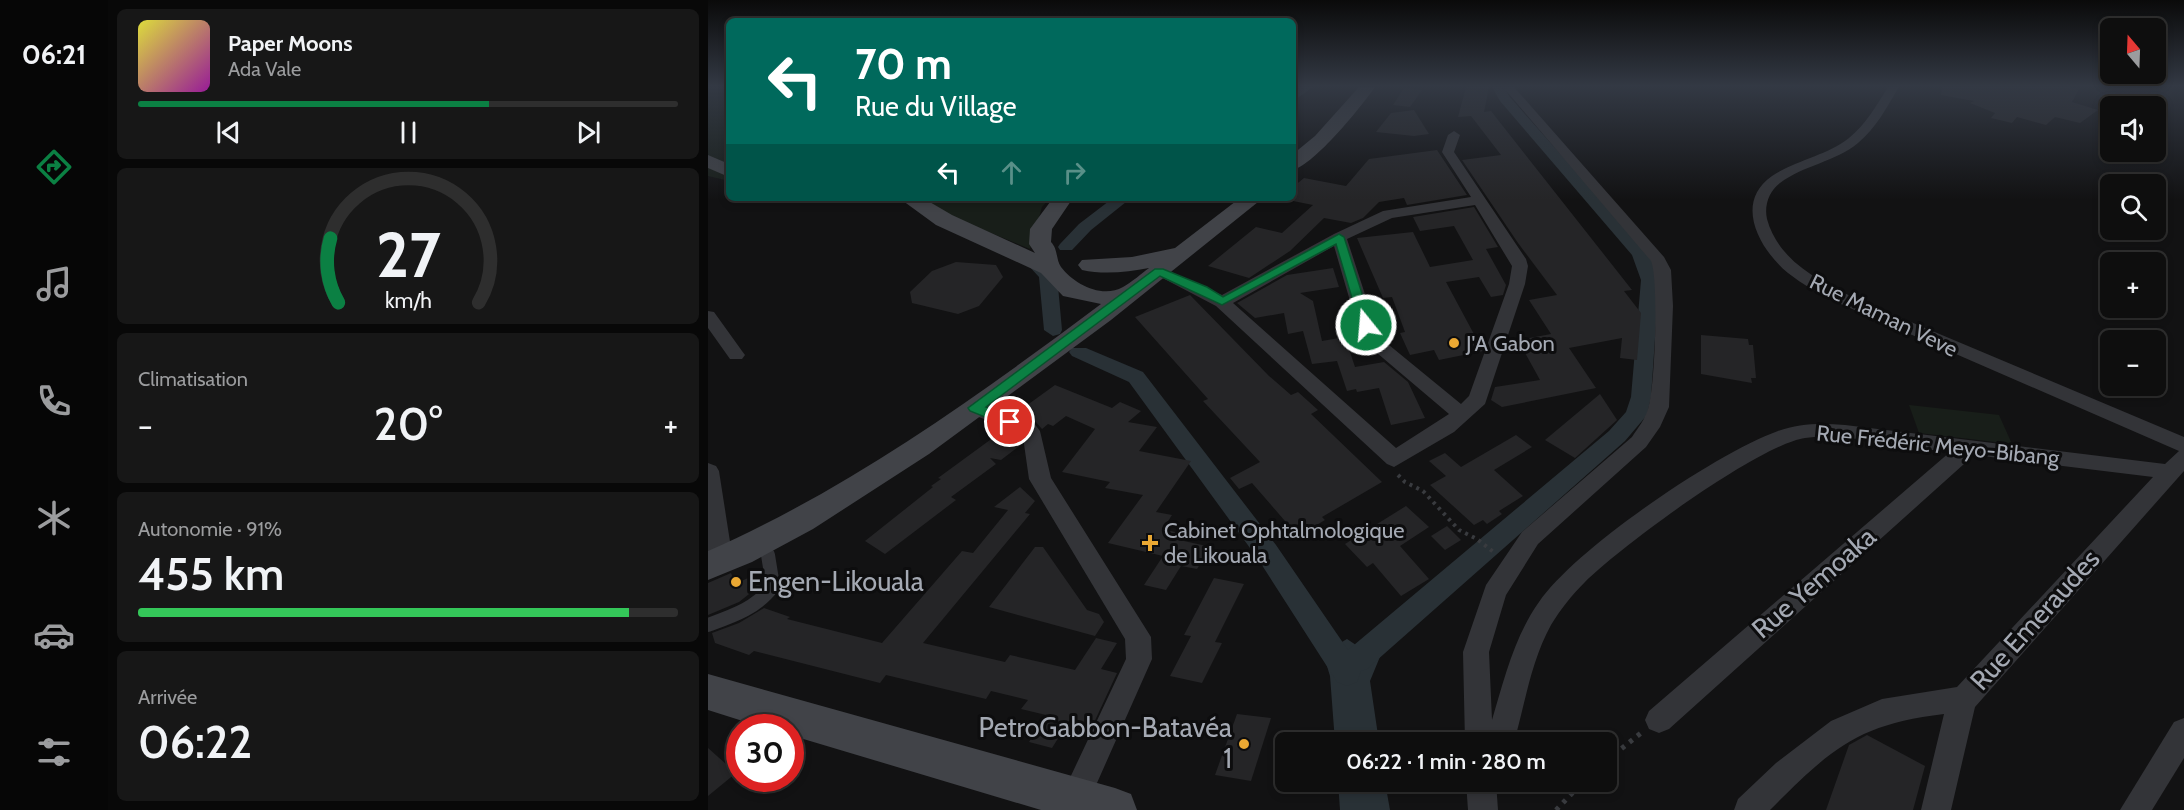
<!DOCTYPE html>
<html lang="fr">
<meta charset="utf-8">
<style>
body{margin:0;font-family:Cabin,sans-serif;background:#171717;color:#f1f3f6;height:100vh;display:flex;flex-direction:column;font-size:22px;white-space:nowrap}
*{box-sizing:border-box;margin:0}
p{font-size:20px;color:#9b9c9e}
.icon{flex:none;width:33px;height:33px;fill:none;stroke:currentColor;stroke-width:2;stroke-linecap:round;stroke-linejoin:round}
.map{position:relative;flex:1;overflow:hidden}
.details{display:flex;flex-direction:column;gap:9px;padding:9px;background:#080808;width:600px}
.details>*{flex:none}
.hud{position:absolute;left:18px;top:18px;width:570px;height:183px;border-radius:9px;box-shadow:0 3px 9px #0003,0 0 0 2px #2e2e2e;background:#00695c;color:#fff;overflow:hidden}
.needle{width:39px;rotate:341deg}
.controls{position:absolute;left:1392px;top:18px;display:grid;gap:12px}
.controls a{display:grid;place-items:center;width:66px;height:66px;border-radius:9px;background:#0e0e0e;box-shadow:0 3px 9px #0003,0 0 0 2px #2e2e2e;font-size:30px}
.speed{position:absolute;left:18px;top:714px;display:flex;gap:12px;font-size:30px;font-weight:700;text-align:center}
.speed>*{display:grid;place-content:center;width:78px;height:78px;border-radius:50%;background:#0e0e0e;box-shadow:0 3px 9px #0003,0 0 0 2px #2e2e2e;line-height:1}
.speed .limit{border:9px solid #d22;background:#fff;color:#111}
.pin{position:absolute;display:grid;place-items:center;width:51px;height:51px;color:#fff;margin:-26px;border:3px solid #fff;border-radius:50%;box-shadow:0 2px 6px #0007}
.me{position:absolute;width:66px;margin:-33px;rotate:343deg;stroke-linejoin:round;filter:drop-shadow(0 0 4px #0008)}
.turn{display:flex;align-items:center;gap:21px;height:126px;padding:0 30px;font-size:27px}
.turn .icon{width:78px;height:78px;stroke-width:2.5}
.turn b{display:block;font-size:42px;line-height:51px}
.lanes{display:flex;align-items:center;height:57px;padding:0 30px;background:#0003;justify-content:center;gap:30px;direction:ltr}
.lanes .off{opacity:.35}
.big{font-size:45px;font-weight:600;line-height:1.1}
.details .widget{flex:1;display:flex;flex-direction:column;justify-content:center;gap:9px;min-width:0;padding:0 21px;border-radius:9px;background:#171717}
.details .dial{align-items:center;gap:0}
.dial svg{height:156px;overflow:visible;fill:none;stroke:#2e2e2e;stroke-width:7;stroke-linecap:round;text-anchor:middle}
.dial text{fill:#f1f3f6;stroke:none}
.song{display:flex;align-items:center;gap:18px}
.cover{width:72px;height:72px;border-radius:9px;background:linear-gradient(135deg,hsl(60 70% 55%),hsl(300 70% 35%))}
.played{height:6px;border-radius:3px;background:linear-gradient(90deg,#0b8043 65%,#2e2e2e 65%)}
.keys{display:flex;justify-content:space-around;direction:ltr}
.heat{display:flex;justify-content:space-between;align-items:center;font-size:33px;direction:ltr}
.charge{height:9px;border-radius:4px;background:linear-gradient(90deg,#34c759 91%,#2e2e2e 0)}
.trip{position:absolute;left:567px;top:732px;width:342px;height:60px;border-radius:9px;background:#0e0e0e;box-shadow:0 3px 9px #0003,0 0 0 2px #2e2e2e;font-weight:600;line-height:60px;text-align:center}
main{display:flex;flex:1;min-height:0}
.tab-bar{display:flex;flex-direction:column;width:108px;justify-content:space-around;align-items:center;background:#060606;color:#9b9c9e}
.tab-bar .icon{width:42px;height:42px}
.tab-bar .active{color:#0b8043}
.tab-bar b{font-size:27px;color:#f1f3f6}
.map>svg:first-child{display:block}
.green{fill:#181e19}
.water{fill:#293136}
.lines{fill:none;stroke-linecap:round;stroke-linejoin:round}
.canal{fill:#293136;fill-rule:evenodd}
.building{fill:#252527}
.path-far1{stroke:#393b3f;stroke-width:4;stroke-dasharray:3 4.5;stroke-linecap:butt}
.path{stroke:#393b3f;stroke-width:5;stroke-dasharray:4 6;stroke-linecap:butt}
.service-far1{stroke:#333438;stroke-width:11}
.service{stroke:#333438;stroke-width:14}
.minor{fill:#333438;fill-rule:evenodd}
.secondary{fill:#414348;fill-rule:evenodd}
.route{fill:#0b8043;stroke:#07532c;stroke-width:1.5}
.poi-dot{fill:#eaa833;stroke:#0d0d0e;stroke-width:2}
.labels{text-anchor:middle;stroke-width:6;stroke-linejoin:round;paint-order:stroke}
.street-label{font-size:22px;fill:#a4a9b3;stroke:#0d0d0e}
.poi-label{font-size:22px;fill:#a4a9b3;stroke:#0d0d0e;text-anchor:start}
.near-poi-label{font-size:27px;fill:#a4a9b3;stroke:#0d0d0e;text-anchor:start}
.near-street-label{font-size:27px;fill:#a4a9b3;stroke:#0d0d0e}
</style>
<main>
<nav class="tab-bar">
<b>06:21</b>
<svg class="icon active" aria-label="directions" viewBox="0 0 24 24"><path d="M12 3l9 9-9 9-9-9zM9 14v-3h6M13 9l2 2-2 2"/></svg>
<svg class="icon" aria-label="music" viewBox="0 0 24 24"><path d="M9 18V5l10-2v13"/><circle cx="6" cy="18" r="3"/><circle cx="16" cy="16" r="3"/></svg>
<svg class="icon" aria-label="phone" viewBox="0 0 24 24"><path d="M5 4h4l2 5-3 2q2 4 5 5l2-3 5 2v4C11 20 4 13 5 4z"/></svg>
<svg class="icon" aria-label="climate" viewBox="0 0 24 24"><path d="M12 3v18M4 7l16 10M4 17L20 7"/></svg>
<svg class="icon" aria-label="car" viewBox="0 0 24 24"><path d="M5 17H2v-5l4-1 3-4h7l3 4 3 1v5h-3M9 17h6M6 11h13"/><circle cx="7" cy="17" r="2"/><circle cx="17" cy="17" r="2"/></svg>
<svg class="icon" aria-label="filters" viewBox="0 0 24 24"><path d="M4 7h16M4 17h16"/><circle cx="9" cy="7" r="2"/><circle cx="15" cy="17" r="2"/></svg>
</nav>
<section class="details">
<div class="widget">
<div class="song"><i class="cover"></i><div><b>Paper Moons</b><p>Ada Vale</p></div></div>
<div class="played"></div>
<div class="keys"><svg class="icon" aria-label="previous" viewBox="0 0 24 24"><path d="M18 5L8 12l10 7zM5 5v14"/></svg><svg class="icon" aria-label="pause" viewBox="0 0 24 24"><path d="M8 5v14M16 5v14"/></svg><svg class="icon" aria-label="next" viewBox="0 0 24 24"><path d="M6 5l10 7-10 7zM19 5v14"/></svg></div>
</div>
<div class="widget dial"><svg viewBox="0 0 100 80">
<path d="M14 69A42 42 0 1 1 86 69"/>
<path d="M14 69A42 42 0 0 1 10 36" stroke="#0b8043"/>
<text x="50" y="56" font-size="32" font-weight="700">27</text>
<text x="50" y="72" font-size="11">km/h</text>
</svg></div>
<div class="widget"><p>Climatisation</p>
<div class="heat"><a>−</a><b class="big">20°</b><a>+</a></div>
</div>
<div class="widget"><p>Autonomie · 91%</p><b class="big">455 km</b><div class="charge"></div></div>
<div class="widget"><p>Arrivée</p><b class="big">06:22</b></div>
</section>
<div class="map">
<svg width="1476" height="810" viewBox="0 0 1476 810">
<rect width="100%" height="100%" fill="#121213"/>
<g class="green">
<path d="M0 87H21V181L0 176Z"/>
<path d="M216 198H342L334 207 322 249 246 218Z"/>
<path d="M1201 405 1291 415 1304 444 1211 433Z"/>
</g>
<g class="water">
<path d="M662 635 676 647 662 681 671 742H627L622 676 615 653 639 639 648 645Z"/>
<path d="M630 782H677L682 810H632Z"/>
</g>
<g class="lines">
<g class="canal">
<path d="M592 87H605L585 101V91Z"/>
<path d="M784 87H796L801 96 937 249 948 267 951 280 943 397 939 415 917 441 659 669 653 671 649 682 639 686 629 682 550 559 421 382 364 356 361 352 364 348H378L435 372 568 545 640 650 901 431 918 412 923 397 933 280 924 255 792 101Z"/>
<path d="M405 198H423L383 230 364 250H352L350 247 352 244 371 224Z"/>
<path d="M328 260 334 261 349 275 354 330 352 334 345 336 336 330 331 277 320 265Z"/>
</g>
</g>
<g class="building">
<path d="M758 87H781L776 112 783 111 924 290 916 291 933 313 929 360 912 358 914 338 861 348 888 388 794 407 783 400 787 387 832 380 810 340 843 334 821 300 849 295 810 243 754 160 793 155 763 116 750 117Z"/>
<path d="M1234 87H1360L1371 89 1364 102 1390 110 1372 123 1347 117 1338 125 1309 117 1304 123 1283 118 1287 113 1262 103 1266 101 1233 95Z"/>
<path d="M696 88 714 90 702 107 685 105Z"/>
<path d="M706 110 721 134 706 136 668 132 683 113Z"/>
<path d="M729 150 759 195 699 205 696 198 671 202 655 218 643 223 616 218 582 251 541 278 500 266 548 227 574 233 605 205 585 201V187L596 178 638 186 661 159Z"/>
<path d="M766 207 790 247 778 249 798 285 795 295 783 297 771 277 738 282 775 351 731 360 726 350 702 355 692 333 697 332 684 297 675 298 649 238 705 232 722 267 765 260 746 226 712 231 705 217Z"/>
<path d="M248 262 288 265 295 277 271 306 250 314 204 303 202 292 224 271Z"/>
<path d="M625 268 631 287 592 293 605 301 614 341 631 338 632 341 638 340 647 367 676 362 700 382 717 418 683 425 671 388 649 392 648 389 639 391 629 361 604 364 595 331 580 334 576 313 547 318 529 303 579 275Z"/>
<path d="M482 295 561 376 583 395 590 392 610 410 603 414 674 482 614 517 617 520 590 536 544 483 531 489 522 478 552 462 495 401 500 399 427 317Z"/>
<path d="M993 335 1040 339 1041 345H1045L1048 378H1043L1044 383 993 374Z"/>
<path d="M347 385 404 408 412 402 433 411 420 422 449 427 431 451 483 461 448 512 464 515 455 529 471 533 467 539 503 547 489 569 473 566 458 590 436 585 455 556 400 543 435 495 397 488 402 482 354 472 387 429 358 416 345 426 340 424 334 429 327 421 315 416 318 414 311 411Z"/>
<path d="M892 394 909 420 867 458 837 440Z"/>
<path d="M297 429 310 434 314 444 293 460 282 458 288 464 243 497 248 500 177 554 157 541 225 487 223 486 233 479 230 478Z"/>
<path d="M808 435 824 447 786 470 815 496 791 511 794 514 779 524 775 520 766 525 722 485 738 476 721 461 737 453 753 467Z"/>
<path d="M312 487 327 501 317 513 322 514 215 643 297 662 302 655 367 670 388 638 409 643 393 669 409 673 384 727 361 721 344 748 321 742 338 715 313 709 320 700 283 691 278 699 178 675 172 683 46 651 41 655 7 643 4 633 31 623 56 608 82 617 79 619 174 643 254 551 265 553 300 510 286 507Z"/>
<path d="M698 506 721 527 692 546 721 579 693 596 665 563 659 567 637 544Z"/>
<path d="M739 526 753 540 737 550 723 536Z"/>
<path d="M327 547H335L379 610 391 614 396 622 387 636 281 607Z"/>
<path d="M23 573 27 584 51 573 55 583 31 602 0 615V583Z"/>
<path d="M506 578 536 584 507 642 514 643 494 683 462 676 483 636 476 635Z"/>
<path d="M529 714 563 718 543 781 507 775Z"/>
<path d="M1159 735 1217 766 1205 810H1118L1141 745Z"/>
<path d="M0 748 28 773 0 796Z"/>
</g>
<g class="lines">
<path class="path-far1" d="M690 475 697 482 715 491 751 530 769 539 788 554"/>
<g class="path">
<path d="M898 761 933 733"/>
<path d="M848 810 875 782"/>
</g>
<path class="service-far1" d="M58 542 60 557"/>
<path class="service" d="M0 625C25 616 49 608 65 586L60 555"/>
<g class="minor">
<path d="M795 87H806L956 257 963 270 965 306 961 407 952 427 938 447 830 544 798 595 781 652 784 720C796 680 806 637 831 602 867 549 1008 453 1070 431 1092 423 1114 423 1137 425L1457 464 1471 451 1126 301C1110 293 1094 284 1080 273 1052 250 1025 203 1064 176 1088 160 1118 156 1141 138 1158 124 1169 105 1180 87H1191C1179 107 1168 128 1150 143 1127 162 1096 165 1072 183 1061 191 1056 206 1059 219 1071 263 1115 283 1153 301L1476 437V471L1267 707 1243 810H1213L1236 714C1149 724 1122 750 1062 810H1026L1030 799 1068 763 1123 721 1174 699 1249 687 1445 477 1266 455 961 729 951 733 941 729 937 720 941 711 1242 452C1202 448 1134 432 1097 438 1050 445 912 547 877 582 864 595 852 610 843 625 823 661 817 704 806 742H757L755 652 778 585 814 532 924 437C930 428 937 419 940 409 947 390 951 279 943 261Z"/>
<path d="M746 131 752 135 746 152 818 259 820 266 817 284 777 404 746 432 686 467 679 464 508 306 443 272 445 269H457L514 295 626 234 675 211 763 197 734 152 740 135ZM767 205 804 266 801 284 761 396 753 404 681 345 667 325 639 239 684 218ZM626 246 649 325 669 353 741 414 688 448 525 303Z"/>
<path d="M0 311 6 312 34 351 37 355 34 359H22L0 328Z"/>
<path d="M267 401 325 422 332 431 343 478 443 637 444 659 377 810H356L352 799 418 659 417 639 321 479 315 437 311 432 260 413 257 408 260 403Z"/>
<path d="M0 463 8 466 11 471 25 561 21 568 13 571 5 568 0 552Z"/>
<path d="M1476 718V758L1444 810H1412L1466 722Z"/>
<path d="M758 782H788L790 810H760Z"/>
</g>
<g class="secondary">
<path d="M651 87H667C653 107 607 164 585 170V154L607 136Z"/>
<path d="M0 155 21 164V177L0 168Z"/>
<path d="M191 198H215L244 215 327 253 321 244 322 229 345 198H365L344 229 343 242C350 249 348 260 353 267 366 284 394 299 415 287 424 282 433 274 441 268 420 272 396 275 374 270L370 265 374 260 424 257 467 248 532 198H555L403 320 221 454 105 529 44 562 0 580V551C141 489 270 396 393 304L355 296 333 273 228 225Z"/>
<path d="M0 674 407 788 423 794 429 810H333L82 735V728H57L0 710Z"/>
</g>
</g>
<linearGradient id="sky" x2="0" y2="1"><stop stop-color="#0a0a0a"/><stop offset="0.43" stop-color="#333944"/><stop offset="1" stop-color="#333944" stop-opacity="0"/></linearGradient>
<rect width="1476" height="200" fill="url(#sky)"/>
<path class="route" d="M631 234 636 237 664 325 662 327 652 325 628 244 514 305 452 276 278 407 307 418V425H297L262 411 260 408 447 269H455L499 287 515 297Z"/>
<g class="poi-dot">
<circle cx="746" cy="343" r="6"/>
<path d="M439 534h6v6h6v6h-6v6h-6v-6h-6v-6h6z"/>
<circle cx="28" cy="582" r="6"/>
<circle cx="536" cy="744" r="6"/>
</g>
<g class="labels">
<g class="street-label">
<text transform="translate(1176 315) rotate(26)" y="8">Rue Maman Veve</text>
<text transform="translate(1230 445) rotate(6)" y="8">Rue Frédéric Meyo-Bibang</text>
</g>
<g class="poi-label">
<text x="758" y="351">J'A Gabon</text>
<text x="456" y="538">Cabinet Ophtalmologique<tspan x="456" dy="25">de Likouala</tspan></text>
</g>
<g class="near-poi-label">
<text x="40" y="591">Engen-Likouala</text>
<text x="524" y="737" text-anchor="end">PetroGabbon-Batavéa<tspan x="524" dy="31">1</tspan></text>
</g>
<g class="near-street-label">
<text transform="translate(1106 583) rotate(-41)" y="9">Rue Yemoaka</text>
<text transform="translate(1327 620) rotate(-48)" y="9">Rue Emeraudes</text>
</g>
</g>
</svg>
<div class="controls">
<a><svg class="needle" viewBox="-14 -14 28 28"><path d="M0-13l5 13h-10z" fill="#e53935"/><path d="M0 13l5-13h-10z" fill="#9b9c9e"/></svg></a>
<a><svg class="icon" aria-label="sound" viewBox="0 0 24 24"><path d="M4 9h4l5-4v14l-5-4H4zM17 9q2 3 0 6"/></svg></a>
<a><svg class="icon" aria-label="search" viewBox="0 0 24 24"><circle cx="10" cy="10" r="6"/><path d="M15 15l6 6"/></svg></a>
<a>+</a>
<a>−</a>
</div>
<div class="speed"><div class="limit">30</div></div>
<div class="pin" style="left:302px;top:422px;background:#d93025"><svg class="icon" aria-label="arrive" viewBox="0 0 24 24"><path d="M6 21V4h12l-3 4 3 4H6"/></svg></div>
<svg class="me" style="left:658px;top:325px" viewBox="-20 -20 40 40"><circle r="17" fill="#0b8043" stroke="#fff" stroke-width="3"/><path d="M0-11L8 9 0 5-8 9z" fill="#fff"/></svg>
<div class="trip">06:22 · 1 min · 280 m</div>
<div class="hud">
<div class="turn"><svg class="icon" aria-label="left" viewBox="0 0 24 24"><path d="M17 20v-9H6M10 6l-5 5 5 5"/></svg><div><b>70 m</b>Rue du Village</div></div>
<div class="lanes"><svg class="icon" aria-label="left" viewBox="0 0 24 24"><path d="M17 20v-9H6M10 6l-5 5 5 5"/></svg><svg class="icon off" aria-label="ahead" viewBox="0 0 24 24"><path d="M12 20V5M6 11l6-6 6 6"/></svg><svg class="icon off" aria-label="right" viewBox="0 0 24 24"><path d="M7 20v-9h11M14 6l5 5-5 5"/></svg></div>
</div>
</div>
</main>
